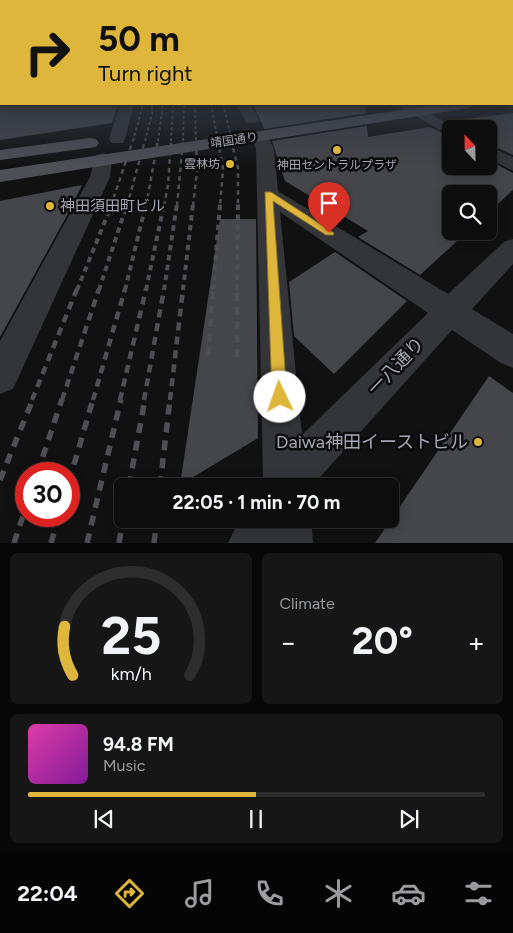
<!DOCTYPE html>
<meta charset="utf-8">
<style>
body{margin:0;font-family:Figtree,"Noto Sans JP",sans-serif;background:#161617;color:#f1f3f6;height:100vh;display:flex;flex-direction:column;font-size:19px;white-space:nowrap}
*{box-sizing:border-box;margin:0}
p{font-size:16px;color:#9a9c9e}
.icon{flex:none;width:28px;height:28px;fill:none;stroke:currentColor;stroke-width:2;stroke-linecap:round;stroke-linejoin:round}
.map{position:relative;height:543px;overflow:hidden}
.details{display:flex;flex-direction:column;gap:10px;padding:10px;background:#070708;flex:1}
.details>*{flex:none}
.hud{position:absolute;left:0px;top:0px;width:514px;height:105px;box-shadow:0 2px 12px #0003,0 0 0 1px #2d2d2e;background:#dfb63c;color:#111;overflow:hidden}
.needle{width:32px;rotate:338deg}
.controls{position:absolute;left:442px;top:120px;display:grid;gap:10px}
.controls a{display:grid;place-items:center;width:55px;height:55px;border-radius:8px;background:#0d0d0e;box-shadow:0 2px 12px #0003,0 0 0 1px #2d2d2e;font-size:25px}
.speed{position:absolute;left:15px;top:462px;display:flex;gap:10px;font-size:25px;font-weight:700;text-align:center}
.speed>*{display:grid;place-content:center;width:65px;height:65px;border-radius:50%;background:#0d0d0e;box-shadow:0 2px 12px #0003,0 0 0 1px #2d2d2e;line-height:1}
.speed .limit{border:8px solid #d22;background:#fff;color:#111}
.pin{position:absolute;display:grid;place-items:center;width:42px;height:42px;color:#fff;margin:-51px -21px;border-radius:50% 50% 50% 0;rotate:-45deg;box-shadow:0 0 5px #0007}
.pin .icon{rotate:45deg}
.me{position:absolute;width:55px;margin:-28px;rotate:357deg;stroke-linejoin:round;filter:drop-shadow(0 0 4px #0008)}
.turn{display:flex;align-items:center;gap:18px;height:105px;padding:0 15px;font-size:22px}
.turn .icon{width:65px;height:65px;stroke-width:2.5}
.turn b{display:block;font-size:35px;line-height:42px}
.big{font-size:38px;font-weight:700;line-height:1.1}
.details .tile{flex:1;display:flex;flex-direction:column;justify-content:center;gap:8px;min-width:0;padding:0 18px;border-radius:8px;background:#161617}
.details .dial{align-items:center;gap:0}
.dial svg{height:130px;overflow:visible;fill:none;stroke:#2d2d2e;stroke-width:7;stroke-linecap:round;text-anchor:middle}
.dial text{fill:#f1f3f6;stroke:none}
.song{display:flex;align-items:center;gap:15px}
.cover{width:60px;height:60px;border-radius:8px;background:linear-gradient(135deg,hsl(320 70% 55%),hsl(290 70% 35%))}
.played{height:5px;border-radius:2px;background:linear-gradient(90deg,#dfb63c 50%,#2d2d2e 50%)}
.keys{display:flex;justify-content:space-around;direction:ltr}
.heat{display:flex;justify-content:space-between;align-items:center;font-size:28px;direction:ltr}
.details .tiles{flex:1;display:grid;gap:10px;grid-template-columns:1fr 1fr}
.tile:last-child{grid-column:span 2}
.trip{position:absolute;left:114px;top:478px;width:285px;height:50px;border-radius:8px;background:#0d0d0e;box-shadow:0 2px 12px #0003,0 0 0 1px #2d2d2e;font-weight:700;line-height:50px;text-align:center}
.menu{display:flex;height:80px;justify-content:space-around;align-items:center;background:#050506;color:#9a9c9e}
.menu .icon{width:35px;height:35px}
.menu .current{color:#dfb63c}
.menu b{font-size:22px;color:#f1f3f6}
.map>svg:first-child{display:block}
.building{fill:#45464a}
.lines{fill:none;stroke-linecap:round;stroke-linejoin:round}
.minor{fill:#343539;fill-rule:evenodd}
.primary{fill:#4f5056;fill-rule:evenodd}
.rail-far4{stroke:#4e4e54;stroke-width:2;stroke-dasharray:3 2.5;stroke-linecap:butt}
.rail-far3{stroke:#4e4e54;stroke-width:2.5;stroke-dasharray:4.5 4;stroke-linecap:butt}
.rail-far2{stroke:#4e4e54;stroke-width:4;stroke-dasharray:5.5 4.5;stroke-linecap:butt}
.rail-far1{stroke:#4e4e54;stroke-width:4.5;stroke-dasharray:8 6;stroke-linecap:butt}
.rail{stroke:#4e4e54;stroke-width:5.5;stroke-dasharray:10 8;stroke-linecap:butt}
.route{fill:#dfb63c;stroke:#917627}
.poi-dot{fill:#dfb63c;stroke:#0c0c0d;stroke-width:2}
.labels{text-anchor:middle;stroke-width:5;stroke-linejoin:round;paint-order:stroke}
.far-street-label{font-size:12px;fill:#a4a7b2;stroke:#0c0c0d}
.far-poi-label{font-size:12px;fill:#a4a7b2;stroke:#0c0c0d;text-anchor:end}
.poi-label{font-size:15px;fill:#a4a7b2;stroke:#0c0c0d;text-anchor:start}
.near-street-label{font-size:18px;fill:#a4a7b2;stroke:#0c0c0d}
.near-poi-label{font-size:18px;fill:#a4a7b2;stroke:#0c0c0d;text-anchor:end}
</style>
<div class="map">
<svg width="513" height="543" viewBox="0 0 513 543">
<rect width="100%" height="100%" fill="#111112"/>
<g class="building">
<path d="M0 104H118L112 123 0 140Z"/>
<path d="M253 104H365L366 113 264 129Z"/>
<path d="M513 113V155L489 144V129H460L451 123 465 119Z"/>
<path d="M367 126 368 137 430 127 451 137V166H489V160L513 173V190L489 212V194H451V231H468L420 275 358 237 368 231 285 181 272 141Z"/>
<path d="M82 185 70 210 0 337V201Z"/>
<path d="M220 219H256L258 438 180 485Z"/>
<path d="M335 252 407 301 334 374 294 336 289 282Z"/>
<path d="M489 376 513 393V543H375Z"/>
</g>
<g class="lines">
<g class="minor">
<rect x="0" y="92" width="1" height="8"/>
<path d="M120 104H134L125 139 123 143H111L109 139Z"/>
<path d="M237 104H251L259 120 256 123H246Z"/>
<path d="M395 104H412L458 129H451V135L445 133Z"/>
<path d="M260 132 266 133 274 149 278 191 448 294 504 242 513 239V264L472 309 513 334V368L501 363 452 330 312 486H260L263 479 256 149 252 137 254 133ZM280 212 428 313 302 435Z"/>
<path d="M489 146 513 157V171L489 158Z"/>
<path d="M103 153 110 155 112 159 110 177 13 389 0 394V341L90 177 96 155Z"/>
<path d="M240 519H311L313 543H228Z"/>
</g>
<g class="primary">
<rect x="512" y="93" width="1" height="8"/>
<path d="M442 104H476L469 108 0 182V170Z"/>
<path d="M90 138 96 139 99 143 96 147 0 160V150Z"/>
</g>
<g class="rail-far4">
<path d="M195 104 196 141"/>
<path d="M211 104 218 141"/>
<path d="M223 104 232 141"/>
<path d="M133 141 143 104"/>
<path d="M145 141 152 114V104"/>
<path d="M158 141 163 104"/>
<path d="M171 141 173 104"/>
<path d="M183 141 184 104"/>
</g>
<g class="rail-far3">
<path d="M218 140 223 169 220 206"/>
<path d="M231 140 238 168V206"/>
<path d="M111 206 133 140"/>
<path d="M127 206 145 140"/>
<path d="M146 206 158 140"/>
<path d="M164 206 168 185 171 140"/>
<path d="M177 206 183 140"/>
<path d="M193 206 197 171 196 140"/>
</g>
<g class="rail-far2">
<path d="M77 290 112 204"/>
<path d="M99 290 127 204"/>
<path d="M125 290 146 204"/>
<path d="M146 290 164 204"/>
<path d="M164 290 177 204"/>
<path d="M183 290 193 204"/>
<path d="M213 290 220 204"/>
<path d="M237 290 238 204"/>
</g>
<g class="rail-far1">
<path d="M208 355 213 289"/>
<path d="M237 357V289"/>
<path d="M32 400 77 289"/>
<path d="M62 400 99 289"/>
<path d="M93 400 125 289"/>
<path d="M120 400 146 289"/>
<path d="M144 400 164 289"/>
<path d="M170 400 183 289"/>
</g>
<g class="rail">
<path d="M37 474 62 399"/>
<path d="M0 480 33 399"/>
<path d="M69 482 93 399"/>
<path d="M129 486 145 399"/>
<path d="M160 486 170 399"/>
<path d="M14 543 26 507"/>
<path d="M51 543 59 516"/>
<path d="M87 543 121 399"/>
<path d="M119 543 123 519"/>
<path d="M154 543 157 519"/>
</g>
</g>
<linearGradient id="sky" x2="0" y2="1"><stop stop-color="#09090a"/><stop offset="0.54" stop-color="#323844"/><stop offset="1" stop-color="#323844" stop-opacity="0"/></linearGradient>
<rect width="513" height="167" fill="url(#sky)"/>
<path class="route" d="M265 192H271L334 233 333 235H326L273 201 287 397 285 402 280 405 274 402 272 397Z"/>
<g class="poi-dot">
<circle cx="337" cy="150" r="5"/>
<circle cx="230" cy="164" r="5"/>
<circle cx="50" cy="206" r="5"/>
<circle cx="478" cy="442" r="5"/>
</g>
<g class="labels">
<g class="far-street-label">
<text transform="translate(234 140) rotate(-8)" y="4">靖国通り</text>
</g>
<g class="far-poi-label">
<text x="220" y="168">雲林坊</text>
<text x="337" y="169" text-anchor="middle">神田セントラルプラザ</text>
</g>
<g class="poi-label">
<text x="60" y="211">神田須田町ビル</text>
</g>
<g class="near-street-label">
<text transform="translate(396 366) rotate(-46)" y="6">一八通り</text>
</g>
<g class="near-poi-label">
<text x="468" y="448">Daiwa神田イーストビル</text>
</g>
</g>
</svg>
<div class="controls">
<a><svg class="needle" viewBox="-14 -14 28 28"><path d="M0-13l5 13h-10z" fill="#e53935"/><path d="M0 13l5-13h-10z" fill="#9a9c9e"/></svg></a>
<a><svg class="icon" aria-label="search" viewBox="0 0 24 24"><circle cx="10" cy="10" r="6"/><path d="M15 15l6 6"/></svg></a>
</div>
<div class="speed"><div class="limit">30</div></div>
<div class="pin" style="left:329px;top:233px;background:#d93025"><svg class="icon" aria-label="arrive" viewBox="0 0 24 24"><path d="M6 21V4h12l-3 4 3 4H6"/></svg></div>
<svg class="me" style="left:280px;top:397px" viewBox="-20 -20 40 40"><circle r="19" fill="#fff"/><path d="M0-13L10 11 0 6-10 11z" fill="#dfb63c"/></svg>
<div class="trip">22:05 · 1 min · 70 m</div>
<div class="hud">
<div class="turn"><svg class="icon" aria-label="right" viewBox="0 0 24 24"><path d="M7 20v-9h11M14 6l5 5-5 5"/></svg><div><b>50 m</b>Turn right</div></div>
</div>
</div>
<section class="details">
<div class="tiles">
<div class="tile dial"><svg viewBox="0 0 100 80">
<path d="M14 69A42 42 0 1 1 86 69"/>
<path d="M14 69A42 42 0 0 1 9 39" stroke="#dfb63c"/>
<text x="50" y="56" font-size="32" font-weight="700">25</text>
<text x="50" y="72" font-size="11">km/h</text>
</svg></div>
<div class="tile"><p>Climate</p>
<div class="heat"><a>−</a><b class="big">20°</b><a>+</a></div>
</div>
<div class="tile">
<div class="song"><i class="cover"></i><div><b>94.8 FM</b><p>Music</p></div></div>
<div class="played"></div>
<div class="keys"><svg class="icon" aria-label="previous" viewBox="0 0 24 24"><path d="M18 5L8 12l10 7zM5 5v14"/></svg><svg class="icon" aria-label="pause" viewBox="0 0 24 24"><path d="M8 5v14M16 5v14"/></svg><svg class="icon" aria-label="next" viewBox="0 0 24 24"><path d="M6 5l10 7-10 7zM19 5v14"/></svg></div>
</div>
</div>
</section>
<nav class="menu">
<b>22:04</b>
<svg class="icon current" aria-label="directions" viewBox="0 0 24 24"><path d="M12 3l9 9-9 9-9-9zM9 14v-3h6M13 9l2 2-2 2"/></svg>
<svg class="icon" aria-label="music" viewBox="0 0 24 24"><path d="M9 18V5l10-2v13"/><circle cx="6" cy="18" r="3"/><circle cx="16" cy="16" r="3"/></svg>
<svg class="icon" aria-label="phone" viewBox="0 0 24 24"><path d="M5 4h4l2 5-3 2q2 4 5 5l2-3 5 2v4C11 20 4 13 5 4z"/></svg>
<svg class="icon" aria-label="climate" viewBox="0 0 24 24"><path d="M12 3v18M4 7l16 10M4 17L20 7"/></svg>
<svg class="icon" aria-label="car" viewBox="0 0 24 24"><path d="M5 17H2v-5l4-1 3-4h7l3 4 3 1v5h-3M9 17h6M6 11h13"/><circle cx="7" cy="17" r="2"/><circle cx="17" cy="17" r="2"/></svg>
<svg class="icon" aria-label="filters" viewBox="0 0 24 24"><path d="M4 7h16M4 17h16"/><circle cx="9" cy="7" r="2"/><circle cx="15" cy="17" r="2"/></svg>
</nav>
